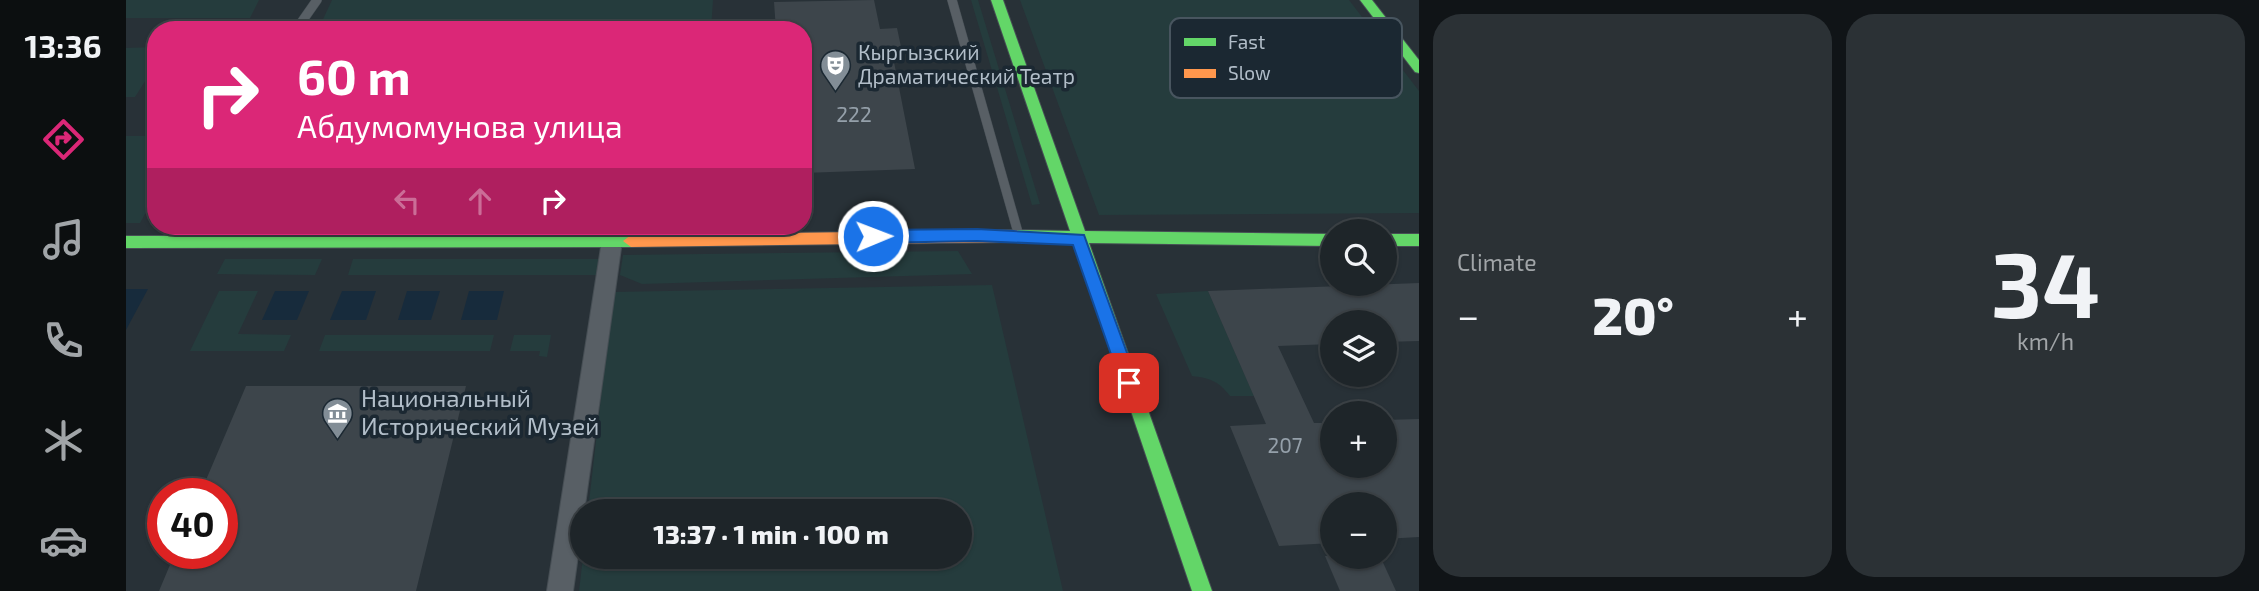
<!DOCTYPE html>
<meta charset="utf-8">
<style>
body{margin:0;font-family:"Exo 2",sans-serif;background:#2b3135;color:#f1f3f6;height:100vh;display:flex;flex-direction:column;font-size:26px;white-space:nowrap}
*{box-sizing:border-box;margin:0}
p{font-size:23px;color:#a1a5a8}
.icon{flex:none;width:38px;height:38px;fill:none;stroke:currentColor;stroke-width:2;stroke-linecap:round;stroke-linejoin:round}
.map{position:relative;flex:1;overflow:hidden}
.details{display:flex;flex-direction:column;gap:14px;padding:14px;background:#101417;width:840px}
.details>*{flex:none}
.banner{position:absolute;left:21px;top:21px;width:665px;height:214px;border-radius:28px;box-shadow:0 2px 5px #0004,0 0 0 2px #3c4246;background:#db2777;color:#fff;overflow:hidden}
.controls{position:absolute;left:1194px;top:219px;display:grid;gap:14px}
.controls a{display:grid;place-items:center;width:77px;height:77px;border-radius:50%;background:#1e2529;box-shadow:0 2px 5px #0004,0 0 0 2px #3c4246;font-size:35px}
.speed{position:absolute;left:21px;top:478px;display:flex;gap:14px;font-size:35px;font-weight:700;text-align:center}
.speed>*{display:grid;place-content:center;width:91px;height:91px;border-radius:50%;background:#1e2529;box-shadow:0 2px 5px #0004,0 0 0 2px #3c4246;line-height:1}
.speed .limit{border:10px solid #d22;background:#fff;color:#111}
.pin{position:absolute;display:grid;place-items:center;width:60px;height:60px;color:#fff;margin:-30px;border-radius:14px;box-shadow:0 4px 10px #0006}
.me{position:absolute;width:77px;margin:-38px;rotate:89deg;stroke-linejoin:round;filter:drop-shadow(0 0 5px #0008)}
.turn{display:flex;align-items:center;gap:24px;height:147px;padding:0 35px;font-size:32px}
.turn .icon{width:91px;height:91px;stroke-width:2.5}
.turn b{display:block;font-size:49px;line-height:60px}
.lanes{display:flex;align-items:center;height:66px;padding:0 35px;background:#0003;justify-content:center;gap:35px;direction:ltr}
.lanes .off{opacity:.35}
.big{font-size:52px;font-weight:800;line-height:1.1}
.details .tile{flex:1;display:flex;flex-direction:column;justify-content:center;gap:10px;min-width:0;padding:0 24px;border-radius:28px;background:#2b3135}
.details .dial{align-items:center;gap:0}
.dial b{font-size:91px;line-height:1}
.heat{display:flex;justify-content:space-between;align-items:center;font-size:38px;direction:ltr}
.details .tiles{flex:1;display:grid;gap:14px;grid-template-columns:repeat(2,1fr)}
.trip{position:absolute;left:444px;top:499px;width:402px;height:70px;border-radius:35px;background:#1e2529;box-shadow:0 2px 5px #0004,0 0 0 2px #3c4246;font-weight:800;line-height:70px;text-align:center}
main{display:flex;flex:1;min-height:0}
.tab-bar{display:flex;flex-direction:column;width:126px;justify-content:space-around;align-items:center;background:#0c0f10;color:#a1a5a8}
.tab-bar .icon{width:49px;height:49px}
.tab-bar .on{color:#db2777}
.tab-bar b{font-size:32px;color:#f1f3f6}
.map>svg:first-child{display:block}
.green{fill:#253c3d}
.water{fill:#172b3c}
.building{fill:#3d454b}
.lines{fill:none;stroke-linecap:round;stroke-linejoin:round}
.lane-casing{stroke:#464e54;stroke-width:10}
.street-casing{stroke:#464e54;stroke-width:2}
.fast-casing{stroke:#464e54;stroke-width:2}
.slow-casing{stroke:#464e54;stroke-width:2}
.lane{stroke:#585f65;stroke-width:9}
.street{fill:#585f65;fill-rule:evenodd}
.fast{fill:#63d668;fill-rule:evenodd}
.slow{fill:#ff974d;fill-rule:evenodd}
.route{fill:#1a73e8;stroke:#114b97;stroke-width:2}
.labels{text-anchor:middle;stroke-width:7;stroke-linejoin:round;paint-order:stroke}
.far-poi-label{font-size:21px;fill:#b2bec9;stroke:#1b2832;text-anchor:start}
.number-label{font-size:21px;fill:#95a0aa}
.poi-label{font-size:24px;fill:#b2bec9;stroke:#1b2832;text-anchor:start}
.key{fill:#1b2832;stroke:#48555f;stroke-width:2}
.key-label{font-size:19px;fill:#b2bec9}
</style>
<main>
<nav class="tab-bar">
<b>13:36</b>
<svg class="icon on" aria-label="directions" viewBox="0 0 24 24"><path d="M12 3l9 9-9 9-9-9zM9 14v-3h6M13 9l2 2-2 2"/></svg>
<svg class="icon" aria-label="music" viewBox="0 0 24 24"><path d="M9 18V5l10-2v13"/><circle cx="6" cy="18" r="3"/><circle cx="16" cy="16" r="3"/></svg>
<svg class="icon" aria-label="phone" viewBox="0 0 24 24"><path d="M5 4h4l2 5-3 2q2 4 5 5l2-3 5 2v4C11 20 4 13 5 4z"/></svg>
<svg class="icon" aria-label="climate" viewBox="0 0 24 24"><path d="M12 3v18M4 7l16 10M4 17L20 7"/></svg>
<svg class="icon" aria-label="car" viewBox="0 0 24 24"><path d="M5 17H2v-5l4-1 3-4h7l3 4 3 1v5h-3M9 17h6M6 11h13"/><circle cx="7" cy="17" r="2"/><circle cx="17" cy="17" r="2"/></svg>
</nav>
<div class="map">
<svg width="1293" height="591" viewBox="0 0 1293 591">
<rect width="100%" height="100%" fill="#283137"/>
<g class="green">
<path d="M0 0H133L124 18H0Z"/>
<path d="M206 0H587L585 30H192Z"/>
<path d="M845 0H852L914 204 906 205Z"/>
<path d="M894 0H1223L1293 91V213L973 215Z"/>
<path d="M30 47V64L9 97H0V48Z"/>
<path d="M0 136H30V194L14 223H0Z"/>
<path d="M106 226H479V229Z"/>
<path d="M832 251 846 274 516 284 494 275 497 255Z"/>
<path d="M99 259H196L189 275 91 274Z"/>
<path d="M227 259H473L471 275H222Z"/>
<path d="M866 285 937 591H453L457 557 835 556V511H462L487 292Z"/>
<path d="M93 291H132L112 334 165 335 158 351H64Z"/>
<path d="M1082 291 1128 396H1104C1093 381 1083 378 1066 376L1030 294Z"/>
<path d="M199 335H368L364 351H193Z"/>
<path d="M388 335H425L421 357 413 356 414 351H384Z"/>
</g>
<g class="water">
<path d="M0 289H22L0 330Z"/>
<path d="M149 291H183L171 320H136Z"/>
<path d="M216 291H250L240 320H204Z"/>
<path d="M281 291H314L305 320H272Z"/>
<path d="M343 291H378L371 320H335Z"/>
</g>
<g class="building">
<path d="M748 0 754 29 771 28 778 61 768 62 789 169 677 173V30H650L648 2Z"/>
<path d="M1293 283V341L1258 342V322H1206V344L1152 346 1188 423H1206V466H1258V420L1293 419V537L1258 539V504H1206V543L1153 546 1104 426 1140 424 1082 291Z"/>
<path d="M120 386H340L290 591H33L49 553H96V494H74Z"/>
<path d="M1199 556H1254L1270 591H1214Z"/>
</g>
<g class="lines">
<defs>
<g id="lane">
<path d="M826 0 893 236"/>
<path d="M170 30 191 0"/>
</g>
<path id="street" d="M486 233 493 235 496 241 447 591H421L476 241 479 235Z"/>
<g id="fast">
<path d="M865 0H877L959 231 1206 234V246L963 243 1086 591H1066L948 243 891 242 884 236 891 230 944 231Z"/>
<path d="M1234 0H1246L1293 60V73L1289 72Z"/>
<rect x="1258" y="234" width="35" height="12"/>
<path d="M505 235 513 241 505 247 0 248V236Z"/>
</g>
<path id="slow" d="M891 230 898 236 891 242 505 247 497 241 505 235Z"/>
</defs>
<use href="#lane" class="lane-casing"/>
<use href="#street" class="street-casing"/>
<use href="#fast" class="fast-casing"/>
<use href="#slow" class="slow-casing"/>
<use href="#lane" class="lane"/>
<use href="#street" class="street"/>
<use href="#fast" class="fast"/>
<use href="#slow" class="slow"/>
</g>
<path class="route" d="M851 229 958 235 1012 383 1009 388 1003 391 995 383 947 245 851 241 747 243 739 236 747 230Z"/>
<defs>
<symbol id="theatre-pin" viewBox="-11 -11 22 30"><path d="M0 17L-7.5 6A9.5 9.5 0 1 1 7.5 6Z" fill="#828d96" stroke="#1b2832"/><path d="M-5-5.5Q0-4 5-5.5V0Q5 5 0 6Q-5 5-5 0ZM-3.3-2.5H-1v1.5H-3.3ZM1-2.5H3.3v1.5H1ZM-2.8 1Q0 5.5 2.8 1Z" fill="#fff"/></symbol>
<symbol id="museum-pin" viewBox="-11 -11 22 30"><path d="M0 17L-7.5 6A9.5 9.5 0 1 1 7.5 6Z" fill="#828d96" stroke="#1b2832"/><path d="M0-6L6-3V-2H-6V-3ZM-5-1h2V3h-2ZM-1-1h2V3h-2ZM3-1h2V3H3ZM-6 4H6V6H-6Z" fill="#fff"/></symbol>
</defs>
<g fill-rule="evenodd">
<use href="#theatre-pin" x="692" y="48" width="35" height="47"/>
<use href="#museum-pin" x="194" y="396" width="35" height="47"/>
</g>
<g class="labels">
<g class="far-poi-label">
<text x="732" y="60">Кыргызский<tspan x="732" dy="24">Драматический Театр</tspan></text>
</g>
<g class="number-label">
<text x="728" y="122">222</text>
<text x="1159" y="453">207</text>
</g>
<g class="poi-label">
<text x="235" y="407">Национальный<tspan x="235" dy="28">Исторический Музей</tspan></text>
</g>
</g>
<rect x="1044" y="18" width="232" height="80" rx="10" class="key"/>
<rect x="1058" y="38" width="32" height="8" fill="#63d668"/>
<rect x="1058" y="69" width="32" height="9" fill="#ff974d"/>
<g class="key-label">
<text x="1102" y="49">Fast</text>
<text x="1102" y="80">Slow</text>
</g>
</svg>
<div class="controls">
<a><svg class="icon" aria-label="search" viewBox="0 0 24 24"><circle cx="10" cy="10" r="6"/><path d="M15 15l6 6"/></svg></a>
<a><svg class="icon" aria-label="layers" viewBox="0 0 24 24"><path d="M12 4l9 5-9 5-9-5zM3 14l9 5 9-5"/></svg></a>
<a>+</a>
<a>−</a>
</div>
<div class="speed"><div class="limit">40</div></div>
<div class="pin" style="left:1003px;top:383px;background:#d93025"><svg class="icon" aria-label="arrive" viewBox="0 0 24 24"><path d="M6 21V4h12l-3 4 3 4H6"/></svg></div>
<svg class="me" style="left:747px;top:236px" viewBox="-20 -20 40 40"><circle r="17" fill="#1a73e8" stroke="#fff" stroke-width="3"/><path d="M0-11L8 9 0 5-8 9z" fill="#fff"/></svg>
<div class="trip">13:37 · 1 min · 100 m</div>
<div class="banner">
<div class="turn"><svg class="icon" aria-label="right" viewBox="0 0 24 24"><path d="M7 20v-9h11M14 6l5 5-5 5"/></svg><div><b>60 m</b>Абдумомунова улица</div></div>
<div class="lanes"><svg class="icon off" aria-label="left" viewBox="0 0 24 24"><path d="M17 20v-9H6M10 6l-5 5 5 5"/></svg><svg class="icon off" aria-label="ahead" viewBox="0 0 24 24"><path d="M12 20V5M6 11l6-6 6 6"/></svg><svg class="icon" aria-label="right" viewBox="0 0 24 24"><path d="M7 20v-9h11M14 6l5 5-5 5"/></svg></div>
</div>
</div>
<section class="details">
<div class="tiles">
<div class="tile"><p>Climate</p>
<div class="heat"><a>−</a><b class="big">20°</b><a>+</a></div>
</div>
<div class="tile dial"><b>34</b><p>km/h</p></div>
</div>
</section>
</main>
